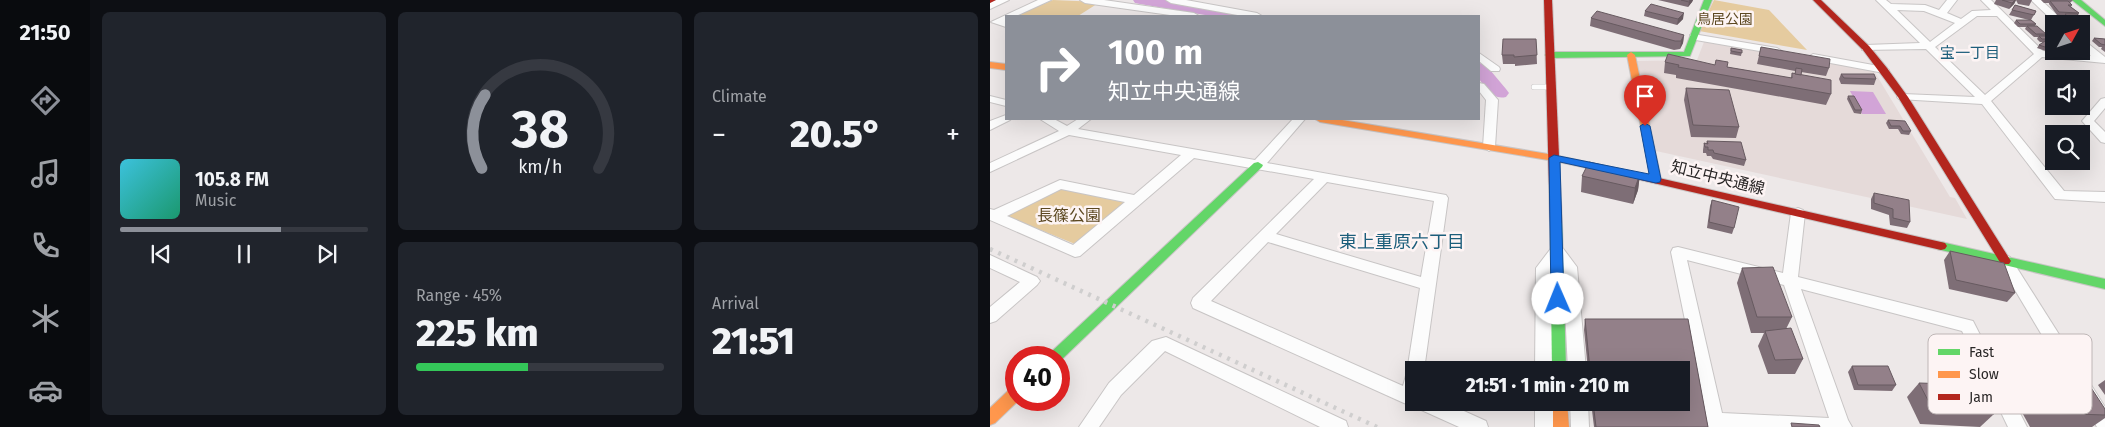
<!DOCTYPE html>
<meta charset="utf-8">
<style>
body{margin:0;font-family:"Fira Sans","Noto Sans JP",sans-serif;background:#20242c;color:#f1f3f6;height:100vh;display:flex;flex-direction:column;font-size:19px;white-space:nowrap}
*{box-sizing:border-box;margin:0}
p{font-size:16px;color:#9ea1a6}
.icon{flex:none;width:28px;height:28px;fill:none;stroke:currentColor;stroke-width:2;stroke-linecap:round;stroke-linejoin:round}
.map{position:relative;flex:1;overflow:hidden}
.sheet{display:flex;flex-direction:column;gap:12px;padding:12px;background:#0d0f14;width:900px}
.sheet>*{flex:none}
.hud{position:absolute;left:15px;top:15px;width:475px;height:105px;border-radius:0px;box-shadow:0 5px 20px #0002;background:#8c9099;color:#fff;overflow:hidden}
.needle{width:32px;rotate:50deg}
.buttons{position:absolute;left:1055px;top:15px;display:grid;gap:10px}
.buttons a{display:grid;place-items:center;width:45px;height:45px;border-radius:0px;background:#171b24;box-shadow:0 5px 20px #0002;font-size:25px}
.speed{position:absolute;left:15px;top:346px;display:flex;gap:10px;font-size:25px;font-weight:700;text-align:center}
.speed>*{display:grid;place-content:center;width:65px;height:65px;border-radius:50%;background:#171b24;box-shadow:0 5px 20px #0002;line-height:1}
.speed .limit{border:8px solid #d22;background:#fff;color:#111}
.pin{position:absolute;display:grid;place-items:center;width:42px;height:42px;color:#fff;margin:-51px -21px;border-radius:50% 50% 50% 0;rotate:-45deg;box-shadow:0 0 5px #0007}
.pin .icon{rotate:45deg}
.me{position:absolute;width:55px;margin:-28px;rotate:359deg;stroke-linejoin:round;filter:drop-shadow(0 0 4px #0008)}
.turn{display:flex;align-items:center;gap:18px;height:105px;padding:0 20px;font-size:22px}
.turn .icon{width:65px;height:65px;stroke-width:2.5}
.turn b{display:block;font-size:35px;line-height:42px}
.big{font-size:38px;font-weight:800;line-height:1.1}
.sheet .tile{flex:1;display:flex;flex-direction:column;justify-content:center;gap:8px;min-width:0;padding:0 18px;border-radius:8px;background:#20242c}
.sheet .dial{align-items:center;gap:0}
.dial svg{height:130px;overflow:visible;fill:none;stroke:#363941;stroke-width:7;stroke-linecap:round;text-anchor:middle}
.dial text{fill:#f1f3f6;stroke:none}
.song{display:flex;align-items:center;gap:15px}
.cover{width:60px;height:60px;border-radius:8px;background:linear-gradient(135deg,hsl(190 70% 55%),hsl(160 70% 35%))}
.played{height:5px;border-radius:2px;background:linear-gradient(90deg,#8c9099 65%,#363941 65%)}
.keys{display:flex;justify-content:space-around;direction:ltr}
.heat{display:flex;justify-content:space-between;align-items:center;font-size:28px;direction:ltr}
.charge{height:8px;border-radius:4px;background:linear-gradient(90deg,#34c759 45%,#363941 0)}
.sheet .tiles{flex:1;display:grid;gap:12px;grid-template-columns:repeat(3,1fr)}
.tile:first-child{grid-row:span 2}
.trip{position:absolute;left:415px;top:361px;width:285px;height:50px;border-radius:0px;background:#171b24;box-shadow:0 5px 20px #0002;font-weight:800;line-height:50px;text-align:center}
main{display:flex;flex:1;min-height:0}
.tabs{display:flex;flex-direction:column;width:90px;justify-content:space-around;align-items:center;background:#090b0e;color:#9ea1a6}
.tabs .icon{width:35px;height:35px}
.tabs .current{color:#8c9099}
.tabs b{font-size:22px;color:#f1f3f6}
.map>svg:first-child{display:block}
.built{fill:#e5dad9}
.green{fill:#e5cb9f}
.water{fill:#d2a4d7}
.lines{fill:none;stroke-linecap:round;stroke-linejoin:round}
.river{fill:#d2a4d7;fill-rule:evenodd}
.lane-casing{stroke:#c8c5c5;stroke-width:6}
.street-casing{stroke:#c8c5c5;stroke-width:2}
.fast-casing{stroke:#c8c5c5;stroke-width:2}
.slow-casing{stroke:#c8c5c5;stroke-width:2}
.jam-casing{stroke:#c8c5c5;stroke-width:2}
.lane{stroke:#fcfcfc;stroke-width:5}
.street{fill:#fcfcfc;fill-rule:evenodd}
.fast{fill:#63d668;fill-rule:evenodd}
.slow{fill:#ff974d;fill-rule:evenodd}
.jam{fill:#b3261e;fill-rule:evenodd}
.rail-far1{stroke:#cfcece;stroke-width:4;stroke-dasharray:2.5 5;stroke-linecap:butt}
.rail{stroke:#cfcece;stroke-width:4.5;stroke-dasharray:3 6;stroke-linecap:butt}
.wall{fill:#7e6e76}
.shaded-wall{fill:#675a60}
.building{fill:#938089;stroke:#675a60}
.route{fill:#1a73e8;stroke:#114b97}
.labels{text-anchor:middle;stroke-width:5;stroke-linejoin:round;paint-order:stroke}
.far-park-label{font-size:14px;fill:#5c4821;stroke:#fdf4f4}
.far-neighbourhood-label{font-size:15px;fill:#1c5e7b;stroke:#fdf4f4}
.street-label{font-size:16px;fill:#2a2727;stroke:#fdf4f4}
.park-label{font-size:16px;fill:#5c4821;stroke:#fdf4f4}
.neighbourhood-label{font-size:18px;fill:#1c5e7b;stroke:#fdf4f4}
.key{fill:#fdf4f4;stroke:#beb6b6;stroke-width:1}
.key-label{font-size:14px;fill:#2a2727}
</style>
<main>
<nav class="tabs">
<b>21:50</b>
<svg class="icon current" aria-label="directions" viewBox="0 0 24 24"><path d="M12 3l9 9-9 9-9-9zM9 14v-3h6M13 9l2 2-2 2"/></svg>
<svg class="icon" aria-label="music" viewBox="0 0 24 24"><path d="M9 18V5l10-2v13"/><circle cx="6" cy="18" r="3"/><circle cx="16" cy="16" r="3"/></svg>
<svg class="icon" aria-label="phone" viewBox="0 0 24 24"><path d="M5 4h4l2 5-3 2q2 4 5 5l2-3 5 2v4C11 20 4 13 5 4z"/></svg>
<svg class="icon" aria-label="climate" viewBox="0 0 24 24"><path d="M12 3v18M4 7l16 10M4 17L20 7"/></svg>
<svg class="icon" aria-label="car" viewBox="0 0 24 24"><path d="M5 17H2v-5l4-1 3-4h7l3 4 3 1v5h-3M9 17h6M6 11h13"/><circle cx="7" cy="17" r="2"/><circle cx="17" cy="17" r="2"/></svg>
</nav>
<section class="sheet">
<div class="tiles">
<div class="tile">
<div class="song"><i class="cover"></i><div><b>105.8 FM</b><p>Music</p></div></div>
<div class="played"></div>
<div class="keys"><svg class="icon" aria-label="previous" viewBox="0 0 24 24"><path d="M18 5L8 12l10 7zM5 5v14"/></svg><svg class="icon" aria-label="pause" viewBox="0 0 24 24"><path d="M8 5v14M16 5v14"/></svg><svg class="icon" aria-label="next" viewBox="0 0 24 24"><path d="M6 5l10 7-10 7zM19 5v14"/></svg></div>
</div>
<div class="tile dial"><svg viewBox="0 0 100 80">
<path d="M14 69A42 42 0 1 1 86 69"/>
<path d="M14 69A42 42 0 0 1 16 24" stroke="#8c9099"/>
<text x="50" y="56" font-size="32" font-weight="700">38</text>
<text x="50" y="72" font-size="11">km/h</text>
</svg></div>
<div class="tile"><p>Climate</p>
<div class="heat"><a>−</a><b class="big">20.5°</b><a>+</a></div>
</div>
<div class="tile"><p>Range · 45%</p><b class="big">225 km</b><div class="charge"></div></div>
<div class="tile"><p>Arrival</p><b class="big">21:51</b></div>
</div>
</section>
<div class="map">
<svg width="1115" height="427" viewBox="0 0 1115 427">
<rect width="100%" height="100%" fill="#ede8e8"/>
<path class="built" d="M714 42 884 71 960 197 965 198 977 219 666 151 647 61 707 60Z"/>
<g class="green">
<path d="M63 0 110 2 88 16H25Z"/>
<path d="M724 0 779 10 817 50 709 31Z"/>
<path d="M70 189 136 202 85 244 16 216Z"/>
</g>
<path class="water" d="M860 91 883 92 896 114H872Z"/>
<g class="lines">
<g class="river">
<path d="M143 0H177L247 11 252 13 255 16H221L150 4 145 3Z"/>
<path d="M489 63 495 64 516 89 519 93 516 97C502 100 497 89 489 79Z"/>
</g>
<defs>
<path id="lane" d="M544 87H561"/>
<g id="street">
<path d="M6 0H19L0 9V3Z"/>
<path d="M48 0H61L26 16H16V27L1 22Z"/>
<path d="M90 0H114L204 13 209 16H187L95 3Z"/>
<path d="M176 0H196L267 13 272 16H253L181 3Z"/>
<path d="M886 0H896L901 4 935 5 949 10 957 0H967L957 13 971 19 982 11 1001 10 991 0H1001L1053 51 1101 56 1091 47V38L1115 57V63L1052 57 1001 101 1074 191 1115 192V202L1065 199 992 104 909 99 907 97 913 94 985 97 936 49 872 50V46L876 45 930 43ZM907 10 934 11 965 23 940 42ZM987 16H1007L1044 54 995 95 945 47Z"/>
<path d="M1041 0H1051L1077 24H1066Z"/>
<path d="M703 34 787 48 792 51 787 54 700 39V35Z"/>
<path d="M489 53 509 67 510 69 509 71H501L489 61Z"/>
<path d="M823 54 894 67 899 70 894 73 819 59 818 57Z"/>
<path d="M489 83 494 84 508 100 505 147 499 151 493 147 496 100 489 91Z"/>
<path d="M0 96 16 100V106L0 102Z"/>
<path d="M1115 98V108L1104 121 1115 132V143L1111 142 1092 121 1111 99Z"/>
<path d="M16 115V119H21L20 120 0 130V121Z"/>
<path d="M50 119H64L77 126 88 119H101L88 129 265 160 303 119H315L277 163 456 195 458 198 434 370H424V402H454L496 421 498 427H469L427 408 425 403 420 405 414 403 203 308 201 303 203 298 324 179 204 158 90 256 85 257 0 220V209L4 210 70 180 144 195 191 155 79 135 0 172V163L69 131ZM337 182 444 201 431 277 286 234ZM71 189 135 202 83 245 17 216ZM278 242 430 288 417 372 413 386 221 301Z"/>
<path d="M808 208 813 210 815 213 808 277 983 321 1037 427H1018L972 331 811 289 858 420 862 427H717L681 252 683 248 688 247 793 273 801 213 803 210ZM697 260 794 285 839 418 732 413Z"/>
<path d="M567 246 572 247 587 267 596 370H578L573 268 567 261 561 269 563 370H545L546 268 562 247Z"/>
<path d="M0 255 47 277 50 281 47 285 6 321 0 323V307L30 282 0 268Z"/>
<path d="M1015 255 1020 257 1115 407V427H1107L1010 265 1008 261 1010 257Z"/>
<path d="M176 337 356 421 358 427H330L175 351 131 395 109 427H89L119 383 162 341Z"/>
<rect x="545" y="402" width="18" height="25"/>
<path d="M580 402H598L599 427H581Z"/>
</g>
<g id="fast">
<path d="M714 0H722L700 56 559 58 555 55 559 52H694Z"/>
<path d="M1082 0H1091L1115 20V26Z"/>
<path d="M268 162 273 165 272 167 69 362V358H57L59 354 264 163Z"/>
<path d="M566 219 572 223 576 370H562L560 223Z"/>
<path d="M951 242 1115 279V289L947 249 945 246 947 243Z"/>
</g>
<g id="slow">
<path d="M641 52 645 55 671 179 666 183 661 179 637 55Z"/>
<path d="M0 62 16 64V70L0 68Z"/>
<path d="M325 119H346L564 155 616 166 621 169 616 172 564 161 330 122Z"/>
<path d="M26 386V400H29L5 423 0 425V408L21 388Z"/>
<path d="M563 402H577L579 427H563Z"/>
</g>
<g id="jam">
<path d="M0 0H6L0 3Z"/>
<path d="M554 0H562L572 223 566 227 560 223Z"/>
<path d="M823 0H831L879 46 897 68 918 97 1019 258 1021 261 1019 264H1011L908 97 873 50Z"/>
<path d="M616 166 951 242 955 243 957 246 955 249 951 250 612 171 611 169 612 167Z"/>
</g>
</defs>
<use href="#lane" class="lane-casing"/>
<use href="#street" class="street-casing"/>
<use href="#fast" class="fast-casing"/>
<use href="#slow" class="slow-casing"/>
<use href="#jam" class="jam-casing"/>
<use href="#lane" class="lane"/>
<use href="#street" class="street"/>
<use href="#fast" class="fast"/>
<use href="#slow" class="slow"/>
<use href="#jam" class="jam"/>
<path class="rail-far1" d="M0 249 2 250"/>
<path class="rail" d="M0 249 387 427"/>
</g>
<g class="wall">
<path d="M668 0H703L702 2 698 7Z"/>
<path d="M1006 0H1042L1039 6 1028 4 1026 0 1024 4 1019 9 1004 4Z"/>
<path d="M1051 0H1083L1080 3 1082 5 1081 7 1089 13 1088 15 1095 21 1093 24H1081L1073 17 1074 16 1067 15 1059 4V3H1054Z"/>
<path d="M1025 5 1046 11 1041 20 1046 24 1045 26 1056 34 1055 36 1062 39 1060 42H1057L1060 43 1064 38V47H1063L1056 51 1047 48 1049 45 1054 42H1050L1047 39 1048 37H1044L1035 29 1036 27H1028L1024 23 1026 20H1039L1019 15Z"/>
<path d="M655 11 693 19 687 25 654 16Z"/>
<path d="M601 18 694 35 693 43 690 49 684 50 600 26Z"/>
<path d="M1104 38 1115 39V52L1111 49 1112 47H1109L1102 41Z"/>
<path d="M546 39 547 64 525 66V64H513L512 55Z"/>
<path d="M771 47 839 68 836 76 811 72V75L841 94 836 105 686 78V75L674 73 675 62 737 67 801 78 802 73 805 74V71L767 64Z"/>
<path d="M741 48 752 50 751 56 740 54Z"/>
<path d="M851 74 886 79 884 85 851 84 849 79Z"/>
<path d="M696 88 749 127 746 138 701 137 694 100Z"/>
<path d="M858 96 872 110 871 114 864 113 857 99Z"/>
<path d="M898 120 921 131 919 135 911 134 908 129H899L896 123Z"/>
<path d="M717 141 756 160 754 166 723 159 721 156H717L716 153H713V150L714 143 716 144Z"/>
<path d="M650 174 648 190 643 204 591 192 592 176Z"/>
<path d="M884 193 920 222 917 228 900 225 899 215 881 209V199Z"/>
<path d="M722 200 744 228 742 234 717 228 720 206Z"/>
<path d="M960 251 1025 293 1017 302 959 289 954 260Z"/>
<path d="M752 268 802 317 796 329 813 359 805 374H778L768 346 774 333H761L747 283Z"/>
<path d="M595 319H698L718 427H604L601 402H691V370H598L594 330Z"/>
<path d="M862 366 906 385 902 391 864 390 858 372Z"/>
<path d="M1115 380V395L1108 385Z"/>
<path d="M1039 381 1115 409V418L1102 427H1040L1023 396Z"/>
<path d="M929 383 1004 414 990 427 930 424 917 397Z"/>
</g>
<g class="shaded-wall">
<path d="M700 0H703L702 2 698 7 699 2Z"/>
<path d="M1025 0H1026L1024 4 1019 9 1022 3Z"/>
<path d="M694 13 693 19 687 25 688 19Z"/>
<path d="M694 35 693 43 690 49 691 41Z"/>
<path d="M1064 45 1062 48 1056 51 1058 48Z"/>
<path d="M650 174 648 190 643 204 645 188Z"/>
</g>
<g class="building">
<path d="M691 0H700L699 2Z"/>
<path d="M1012 0H1025L1022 3Z"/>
<path d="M1060 1H1078L1082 5H1078L1089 13 1069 12Z"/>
<path d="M661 4 694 13 688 19 655 11Z"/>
<path d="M1025 5 1046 11 1044 15 1022 10Z"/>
<path d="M607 11 694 35 691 41H685L601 18Z"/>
<path d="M1075 14H1087L1095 21H1083Z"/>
<path d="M1026 20H1041L1046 24H1030Z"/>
<path d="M1037 26H1047L1056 34H1046Z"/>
<path d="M1049 36H1058L1062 39H1052Z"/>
<path d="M1104 38 1115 39V45L1111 44Z"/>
<path d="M513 39H546L547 55 524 57V55H512Z"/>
<path d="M1055 41 1064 45 1058 48 1049 45Z"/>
<path d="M771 47 840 59 839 68 769 56Z"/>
<path d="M741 48 752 50V53L741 51Z"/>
<path d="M678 54 725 65 726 60 738 62 737 67 802 78V73L841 80V94L688 67 689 65 675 62Z"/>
<path d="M806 68 812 69 811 75 805 74Z"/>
<path d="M851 74H884L886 79 854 78Z"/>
<path d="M696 88 739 90 749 127 703 125Z"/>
<path d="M858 96H864L872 110H865Z"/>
<path d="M898 120 915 121 921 131H913L910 126H901Z"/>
<path d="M717 141 751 142 756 160 724 153 723 150H718V147H715L714 143 718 144Z"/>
<path d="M599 162 650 174 645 188 592 176Z"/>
<path d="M884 193 919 200 920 222 903 218V209L884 203Z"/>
<path d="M722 200 749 207 744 228 719 222Z"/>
<path d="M960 251 1014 263 1025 293 966 280Z"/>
<path d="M783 267 802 317H767L752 268Z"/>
<path d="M595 319H698L718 427H606L603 402H691V370H600Z"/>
<path d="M801 328 813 359 785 360 775 331Z"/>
<path d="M862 366H898L906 385H868Z"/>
<path d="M1039 381 1098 383 1115 409V415L1057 413Z"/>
<path d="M929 383 990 385 1004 414 943 410Z"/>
<path d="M801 423 829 425 830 427H802Z"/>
</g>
<path class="route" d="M655 123 660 126 671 179 670 182 666 183 570 162 574 299 572 302 568 304 563 302 561 299 559 158 564 155 659 174 650 126Z"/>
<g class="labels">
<g class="far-park-label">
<text x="735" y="24">鳥居公園</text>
</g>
<g class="far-neighbourhood-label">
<text x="980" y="58">宝一丁目</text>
</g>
<g class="street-label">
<text transform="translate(728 177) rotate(14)" y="6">知立中央通線</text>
</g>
<g class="park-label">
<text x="79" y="221">長篠公園</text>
</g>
<g class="neighbourhood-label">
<text x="412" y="248">東上重原六丁目</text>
</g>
</g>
<rect x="938" y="334" width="164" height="80" rx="8" class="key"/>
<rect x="948" y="349" width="22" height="6" fill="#63d668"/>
<rect x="948" y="371" width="22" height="7" fill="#ff974d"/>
<rect x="948" y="394" width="22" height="6" fill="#b3261e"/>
<g class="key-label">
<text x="979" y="357">Fast</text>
<text x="979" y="379">Slow</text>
<text x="979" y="402">Jam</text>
</g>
</svg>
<div class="buttons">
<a><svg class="needle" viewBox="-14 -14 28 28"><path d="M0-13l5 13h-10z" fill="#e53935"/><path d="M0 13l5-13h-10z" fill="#9ea1a6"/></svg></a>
<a><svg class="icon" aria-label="sound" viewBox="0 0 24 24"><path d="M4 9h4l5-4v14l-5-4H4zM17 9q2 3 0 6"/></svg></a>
<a><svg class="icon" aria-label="search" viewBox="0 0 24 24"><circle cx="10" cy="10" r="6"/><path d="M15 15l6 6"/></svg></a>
</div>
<div class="speed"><div class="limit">40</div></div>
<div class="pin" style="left:655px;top:126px;background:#d93025"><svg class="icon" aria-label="arrive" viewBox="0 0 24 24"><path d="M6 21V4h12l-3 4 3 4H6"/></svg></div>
<svg class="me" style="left:568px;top:299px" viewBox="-20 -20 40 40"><circle r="19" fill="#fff"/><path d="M0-13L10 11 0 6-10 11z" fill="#1a73e8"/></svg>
<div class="trip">21:51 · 1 min · 210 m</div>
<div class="hud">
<div class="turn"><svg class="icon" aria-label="right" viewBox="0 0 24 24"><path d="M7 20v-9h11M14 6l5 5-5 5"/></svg><div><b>100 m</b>知立中央通線</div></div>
</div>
</div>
</main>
